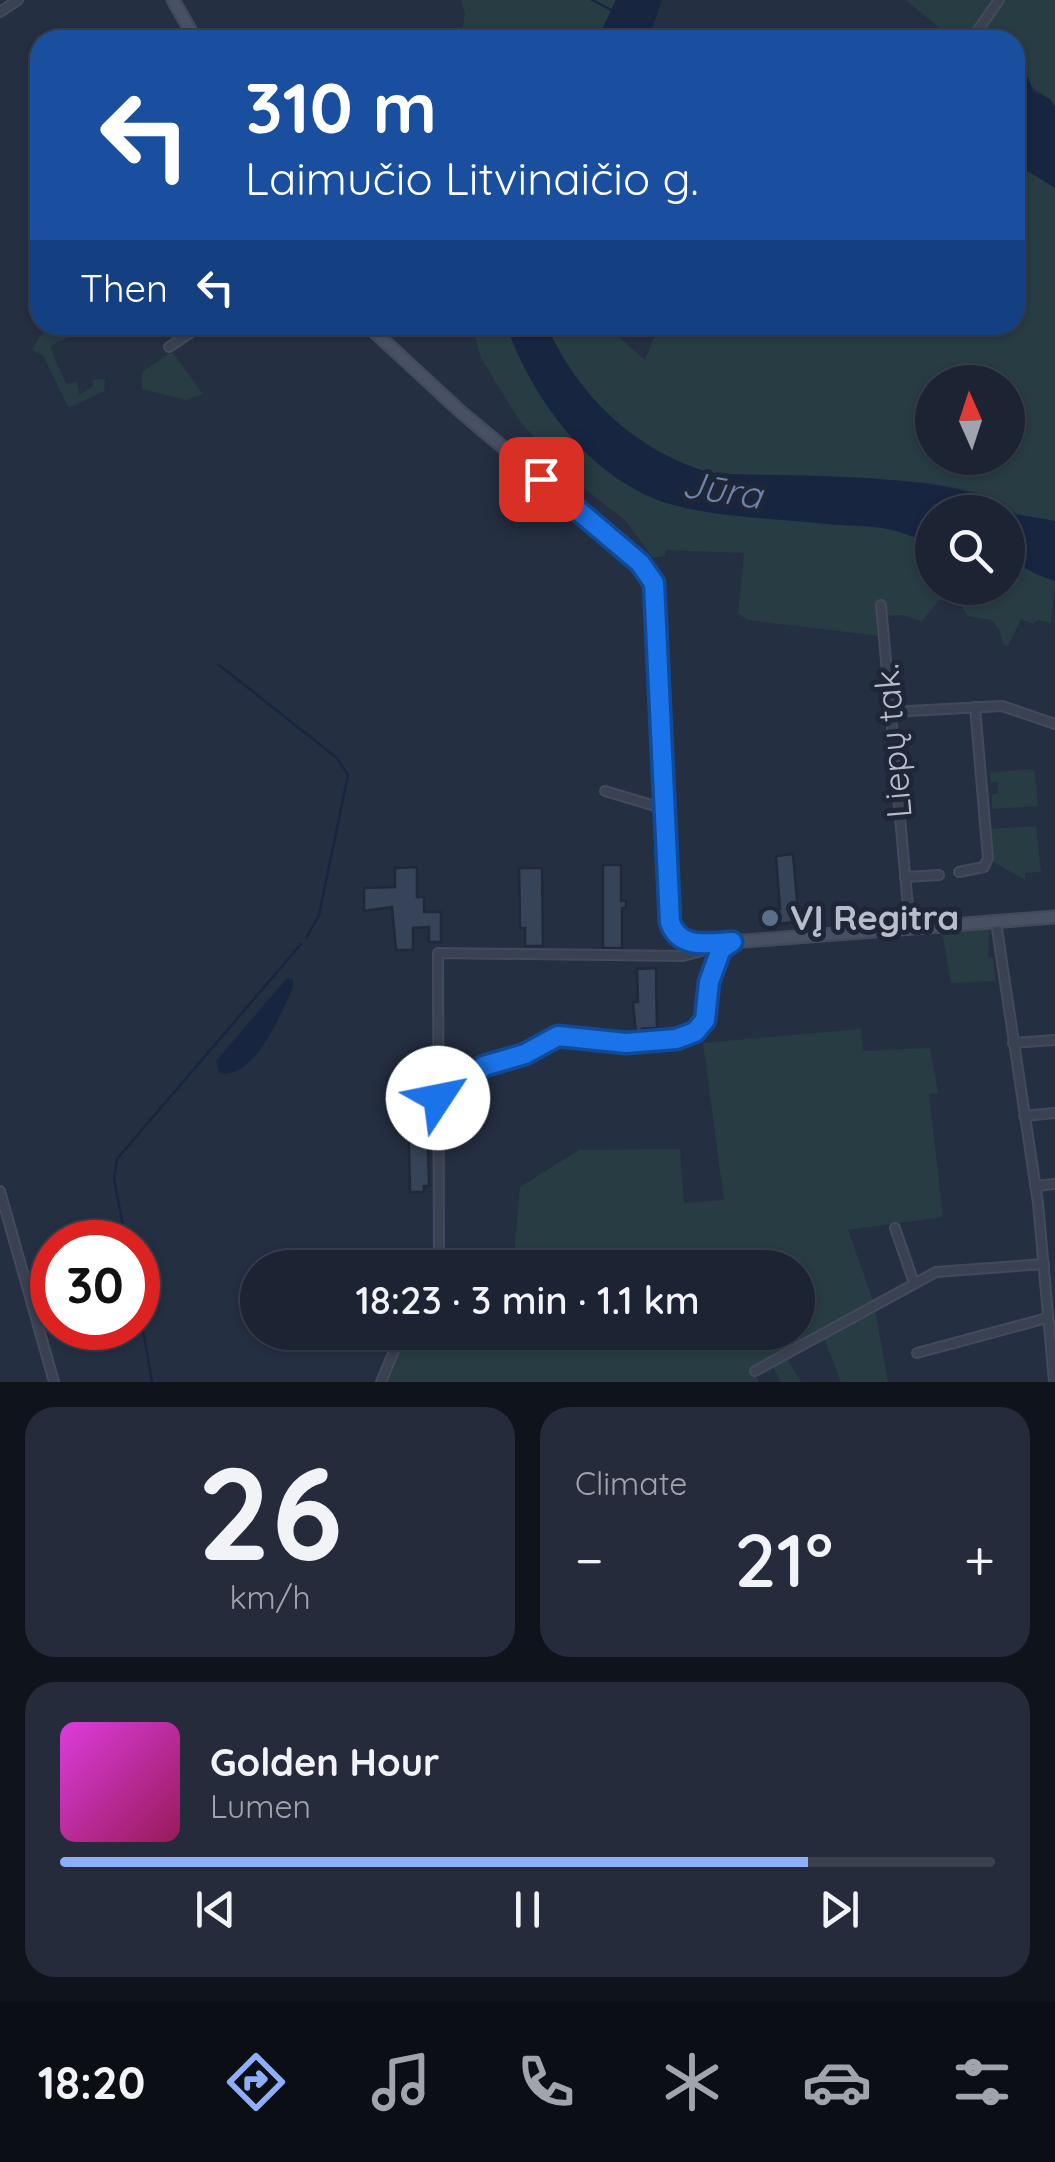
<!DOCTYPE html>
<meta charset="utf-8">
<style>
body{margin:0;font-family:Quicksand,sans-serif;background:#252b3a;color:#f1f3f6;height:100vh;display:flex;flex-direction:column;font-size:38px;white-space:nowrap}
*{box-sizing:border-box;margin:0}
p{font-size:32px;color:#a0a4ac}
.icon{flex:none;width:55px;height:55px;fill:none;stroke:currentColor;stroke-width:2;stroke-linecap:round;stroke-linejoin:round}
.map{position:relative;height:1382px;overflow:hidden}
.panel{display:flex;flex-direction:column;gap:25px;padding:25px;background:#0f131c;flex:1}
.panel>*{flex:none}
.hud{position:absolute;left:30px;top:30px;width:995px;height:305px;border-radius:30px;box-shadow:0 2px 8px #0004,0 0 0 2px #3a404d;background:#1a4fa0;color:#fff;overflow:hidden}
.needle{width:65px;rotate:357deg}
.tools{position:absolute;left:915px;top:365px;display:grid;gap:20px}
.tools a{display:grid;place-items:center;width:110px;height:110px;border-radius:50%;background:#1c2332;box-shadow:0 2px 8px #0004,0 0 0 2px #3a404d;font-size:50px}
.speed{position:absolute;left:30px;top:1220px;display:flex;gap:20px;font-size:50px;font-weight:700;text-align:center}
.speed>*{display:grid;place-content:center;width:130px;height:130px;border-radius:50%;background:#1c2332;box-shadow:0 2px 8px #0004,0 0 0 2px #3a404d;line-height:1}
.speed .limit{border:15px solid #d22;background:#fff;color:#111}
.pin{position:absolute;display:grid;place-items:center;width:85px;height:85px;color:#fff;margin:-42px;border-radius:20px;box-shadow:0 5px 15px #0006}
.me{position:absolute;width:110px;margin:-55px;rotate:56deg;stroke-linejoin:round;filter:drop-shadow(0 0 8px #0008)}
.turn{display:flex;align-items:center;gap:35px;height:210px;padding:0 50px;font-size:45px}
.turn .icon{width:130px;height:130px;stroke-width:2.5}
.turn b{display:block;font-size:70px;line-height:85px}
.then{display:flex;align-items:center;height:95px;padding:0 50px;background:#0003;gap:20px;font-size:38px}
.big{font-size:75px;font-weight:600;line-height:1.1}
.panel .widget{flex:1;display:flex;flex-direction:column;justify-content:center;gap:15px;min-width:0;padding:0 35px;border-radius:30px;background:#252b3a}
.panel .dial{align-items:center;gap:0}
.dial b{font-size:130px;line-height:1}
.song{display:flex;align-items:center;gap:30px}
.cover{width:120px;height:120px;border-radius:15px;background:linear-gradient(135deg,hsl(300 70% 55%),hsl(330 70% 35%))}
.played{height:10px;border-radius:5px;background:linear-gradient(90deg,#8daefa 80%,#3a404d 80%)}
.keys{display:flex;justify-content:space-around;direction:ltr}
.heat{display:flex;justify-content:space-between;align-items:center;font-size:55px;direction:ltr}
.panel .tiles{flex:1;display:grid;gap:25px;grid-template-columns:1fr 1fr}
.widget:last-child{grid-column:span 2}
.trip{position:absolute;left:240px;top:1250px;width:575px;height:100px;border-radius:50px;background:#1c2332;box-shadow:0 2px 8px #0004,0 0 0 2px #3a404d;font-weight:600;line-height:100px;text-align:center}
.tabs{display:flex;height:160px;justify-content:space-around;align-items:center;background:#0b0e14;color:#a0a4ac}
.tabs .icon{width:70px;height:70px}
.tabs .current{color:#8daefa}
.tabs b{font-size:45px;color:#f1f3f6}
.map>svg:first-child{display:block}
.green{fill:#273d43;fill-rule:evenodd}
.water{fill:#182540}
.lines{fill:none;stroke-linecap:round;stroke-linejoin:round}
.stream{stroke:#182540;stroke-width:2.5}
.building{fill:#374358;stroke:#202839;stroke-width:2.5}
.street-casing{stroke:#434a5b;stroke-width:12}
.secondary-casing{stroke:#434a5b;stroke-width:15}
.street{stroke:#3a4151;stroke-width:8}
.secondary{stroke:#485064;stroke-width:10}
.route-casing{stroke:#114b97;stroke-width:25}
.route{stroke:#1a73e8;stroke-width:18}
.service-dot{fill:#5c6f8a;stroke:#1e2637;stroke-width:4}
.labels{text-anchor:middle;stroke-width:10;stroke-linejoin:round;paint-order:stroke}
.street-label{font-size:35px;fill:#b7bdcb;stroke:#1e2637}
.poi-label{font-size:35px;font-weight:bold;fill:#b7bdcb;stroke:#1e2637;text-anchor:start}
.water-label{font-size:38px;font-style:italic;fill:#6f84ab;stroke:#1e2637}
</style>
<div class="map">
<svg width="1055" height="1382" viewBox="0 0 1055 1382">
<rect width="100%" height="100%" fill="#252f42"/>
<g class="green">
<path d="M461 0H616L597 40H461L465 13Z"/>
<path d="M906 0H1055V107C1042 87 1033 97 1021 68L1015 66V40H954Z"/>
<path d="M1015 170H1025L1055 188V521C1043 518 1029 518 1017 514 1008 512 1009 505 1000 501 974 490 946 485 918 482 850 476 779 484 711 473 636 461 576 390 546 325H615L613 332 645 360 659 325H1015ZM932 382H1008V458H932Z"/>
<path d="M54 325H105C86 337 67 334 50 347L66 384 77 382 79 395 93 386V380L105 379 104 391 71 407H68L43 355 32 350 40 336Z"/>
<path d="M472 325H506C536 400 590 482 674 505 723 518 776 519 827 524 847 526 868 525 888 529 903 532 917 540 932 539V588H1008V550L1035 574 1055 581 1051 623 1038 620 1033 624 1021 619 1008 646 1003 644 1000 631 992 620 968 616 959 603 939 600 922 621 902 615 879 616 880 636 748 620 738 614 744 553 666 550 665 556 653 558 626 521 581 486 521 423 481 358Z"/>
<path d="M172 352 203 394 186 400 142 389V372Z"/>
<path d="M1030 769 1035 772 1038 806 992 809V795L998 793V782H991L990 773Z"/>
<path d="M1036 826 1041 872 1025 873V880L990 860 988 829Z"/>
<path d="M989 927 988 957 993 958 995 981 951 983 942 932Z"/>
<path d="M861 1029 863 1051 930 1048 938 1093 929 1094 943 1217 848 1230 874 1303 888 1382H841L822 1334 785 1355 801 1382H781L772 1365 755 1374 759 1382H385L406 1333 798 1332V1268L513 1267 520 1187 579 1150 680 1149 684 1203 724 1200 703 1043Z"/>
</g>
<g class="water">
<path d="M616 0H662L648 40H597Z"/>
<path d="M1015 66 1028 77 1033 91 1050 99 1055 107V188L1030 172 1015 170Z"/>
<path d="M506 325H546C579 397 635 451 711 473 783 478 966 469 1015 514L1055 521V581C1011 566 1008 558 1008 512H932V539C917 540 903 532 888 529 868 525 847 526 827 524 776 518 723 518 674 505 592 483 533 400 506 325Z"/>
<path d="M287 978 293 979V988C280 1015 254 1081 219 1073L216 1061Z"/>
</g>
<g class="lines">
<g class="stream">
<path d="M592 0 613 11"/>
<path d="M219 665 337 758 348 775 319 915 306 938"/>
<path d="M126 1242 114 1179 117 1159 301 944"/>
<path d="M138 1301 152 1382"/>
</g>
</g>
<g class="building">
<path d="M793 854 799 922 761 925 760 911 780 909 776 856Z"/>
<path d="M603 865H621V901H626V908H622V948H603Z"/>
<path d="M417 867V897H424V912H441V942H429V927L413 928V950H396L392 907 364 911V888L395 887V868Z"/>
<path d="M519 868H542L543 946H525V928H520Z"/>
<path d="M656 968 657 1028 642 1029V1034L636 1035 633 1002H638L637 969Z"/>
<path d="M408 1107H427L429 1186H424V1192H410Z"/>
</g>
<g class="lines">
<defs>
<g id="street">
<path d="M0 12 18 0"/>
<path d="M971 40 999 0"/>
<path d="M169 347 202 325"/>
<path d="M881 605 910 929"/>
<path d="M890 712 1002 706 1055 724"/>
<path d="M605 791 665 809"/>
<path d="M959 872 984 867 988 858 975 707"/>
<path d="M905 877 939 875"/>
<path d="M996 922 1038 1203 1054 1382"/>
<path d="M1013 1043 1055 1040"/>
<path d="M438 1098 450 1096 484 1066 525 1054 558 1036 626 1043 676 1039 695 1032 705 1020 709 982 721 949"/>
<path d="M1024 1116 1055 1113"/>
<path d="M1035 1186 1055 1184"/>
<path d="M0 1191 54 1382"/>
<path d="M895 1228 914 1283"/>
<path d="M439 1268 438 953 683 956 732 943"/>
<path d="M917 1353 1047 1318"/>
<path d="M755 1371 936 1272 1044 1264"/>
<path d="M381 1382 402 1332"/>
</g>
<g id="secondary">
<path d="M173 0 196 40"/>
<path d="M367 325 461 412 623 548 654 583 669 915 676 936 691 943 732 942 1055 917"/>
</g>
</defs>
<use href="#street" class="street-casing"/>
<use href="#secondary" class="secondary-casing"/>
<use href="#street" class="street"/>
<use href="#secondary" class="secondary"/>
</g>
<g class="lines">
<defs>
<path id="route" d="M438 1098 450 1096 484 1066 525 1054 558 1036 626 1043 676 1039 695 1032 705 1020 709 982 721 949 732 942C709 943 679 950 670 922L654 583 640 563 541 479"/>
</defs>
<use href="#route" class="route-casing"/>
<use href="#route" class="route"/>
</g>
<circle class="service-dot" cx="770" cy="918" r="10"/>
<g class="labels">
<g class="street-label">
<text transform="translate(893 741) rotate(-95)" y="12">Liepų tak.</text>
</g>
<g class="poi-label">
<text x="790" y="930">VĮ Regitra</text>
</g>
<g class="water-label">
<text transform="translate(722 490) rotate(9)" y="13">Jūra</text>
</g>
</g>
</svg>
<div class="tools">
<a><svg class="needle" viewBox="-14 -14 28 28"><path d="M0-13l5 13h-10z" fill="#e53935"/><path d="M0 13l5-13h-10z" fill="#a0a4ac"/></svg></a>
<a><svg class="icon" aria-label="search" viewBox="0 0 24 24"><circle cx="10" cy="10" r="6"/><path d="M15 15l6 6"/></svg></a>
</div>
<div class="speed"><div class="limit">30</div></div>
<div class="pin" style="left:541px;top:479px;background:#d93025"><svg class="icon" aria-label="arrive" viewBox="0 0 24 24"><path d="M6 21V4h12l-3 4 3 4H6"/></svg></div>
<svg class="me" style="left:438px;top:1098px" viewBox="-20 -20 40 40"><circle r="19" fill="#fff"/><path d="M0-13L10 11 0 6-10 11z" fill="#1a73e8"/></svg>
<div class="trip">18:23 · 3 min · 1.1 km</div>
<div class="hud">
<div class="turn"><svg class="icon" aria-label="left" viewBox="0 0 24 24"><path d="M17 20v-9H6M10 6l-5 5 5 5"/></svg><div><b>310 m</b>Laimučio Litvinaičio g.</div></div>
<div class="then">Then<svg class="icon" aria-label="left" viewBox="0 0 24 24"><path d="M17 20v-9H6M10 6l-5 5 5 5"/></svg></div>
</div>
</div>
<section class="panel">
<div class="tiles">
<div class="widget dial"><b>26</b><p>km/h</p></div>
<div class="widget"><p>Climate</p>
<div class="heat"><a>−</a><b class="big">21°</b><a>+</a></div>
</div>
<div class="widget">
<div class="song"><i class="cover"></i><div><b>Golden Hour</b><p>Lumen</p></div></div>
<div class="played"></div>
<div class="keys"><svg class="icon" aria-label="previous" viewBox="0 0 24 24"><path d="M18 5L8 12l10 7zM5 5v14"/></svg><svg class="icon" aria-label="pause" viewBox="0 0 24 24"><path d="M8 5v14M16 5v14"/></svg><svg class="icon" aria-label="next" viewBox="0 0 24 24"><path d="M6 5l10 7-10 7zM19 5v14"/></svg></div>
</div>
</div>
</section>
<nav class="tabs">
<b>18:20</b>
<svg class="icon current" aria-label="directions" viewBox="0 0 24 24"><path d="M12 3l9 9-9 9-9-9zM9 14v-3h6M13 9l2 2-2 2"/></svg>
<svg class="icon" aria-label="music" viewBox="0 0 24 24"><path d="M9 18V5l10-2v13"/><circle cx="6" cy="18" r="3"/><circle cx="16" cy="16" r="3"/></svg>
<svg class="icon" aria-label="phone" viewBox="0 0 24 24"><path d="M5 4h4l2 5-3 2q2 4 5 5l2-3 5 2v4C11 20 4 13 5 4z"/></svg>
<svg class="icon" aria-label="climate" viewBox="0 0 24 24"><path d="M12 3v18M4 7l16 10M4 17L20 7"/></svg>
<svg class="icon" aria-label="car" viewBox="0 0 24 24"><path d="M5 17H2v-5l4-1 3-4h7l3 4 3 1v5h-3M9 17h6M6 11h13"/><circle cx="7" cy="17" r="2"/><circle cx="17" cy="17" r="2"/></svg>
<svg class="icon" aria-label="filters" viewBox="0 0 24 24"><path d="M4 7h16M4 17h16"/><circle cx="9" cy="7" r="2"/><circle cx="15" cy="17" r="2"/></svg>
</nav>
